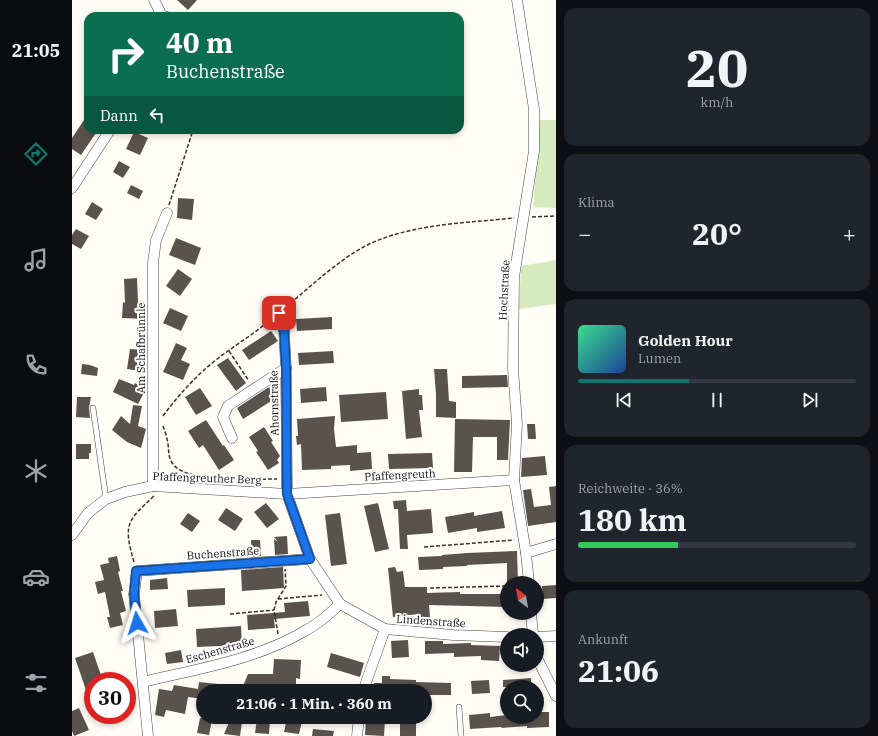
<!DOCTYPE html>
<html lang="de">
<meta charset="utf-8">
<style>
body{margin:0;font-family:"IBM Plex Serif",serif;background:#20242c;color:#f1f3f6;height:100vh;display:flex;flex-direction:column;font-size:15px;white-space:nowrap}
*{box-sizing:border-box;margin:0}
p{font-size:13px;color:#9ea1a6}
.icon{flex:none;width:22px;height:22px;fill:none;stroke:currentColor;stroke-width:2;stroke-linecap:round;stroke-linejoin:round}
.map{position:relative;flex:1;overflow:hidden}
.drawer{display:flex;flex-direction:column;gap:8px;padding:8px;background:#0d0f14;width:322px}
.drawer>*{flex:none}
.banner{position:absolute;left:12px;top:12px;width:380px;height:122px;border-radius:12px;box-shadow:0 2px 6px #0003;background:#0b6e4f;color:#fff;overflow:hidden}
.needle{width:26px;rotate:329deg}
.fabs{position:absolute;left:428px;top:576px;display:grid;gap:8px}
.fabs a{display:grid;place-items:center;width:44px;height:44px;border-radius:50%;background:#171b24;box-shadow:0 2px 6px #0003;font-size:20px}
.speed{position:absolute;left:12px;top:672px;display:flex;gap:8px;font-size:20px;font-weight:700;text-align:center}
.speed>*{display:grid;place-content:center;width:52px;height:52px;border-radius:50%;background:#171b24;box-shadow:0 2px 6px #0003;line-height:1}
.speed .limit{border:6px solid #d22;background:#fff;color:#111}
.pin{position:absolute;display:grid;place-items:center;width:34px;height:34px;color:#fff;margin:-17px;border-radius:8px;box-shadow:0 2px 6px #0006}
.me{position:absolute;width:44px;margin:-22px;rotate:354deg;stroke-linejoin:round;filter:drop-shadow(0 0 3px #0008)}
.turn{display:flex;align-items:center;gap:14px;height:84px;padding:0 16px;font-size:18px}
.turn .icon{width:52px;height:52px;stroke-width:2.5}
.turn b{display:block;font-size:28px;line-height:34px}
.then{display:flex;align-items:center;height:38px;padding:0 16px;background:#0003;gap:8px;font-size:15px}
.big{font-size:30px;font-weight:700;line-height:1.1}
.drawer .tile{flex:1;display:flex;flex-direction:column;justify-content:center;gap:6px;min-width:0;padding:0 14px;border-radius:12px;background:#20242c}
.drawer .dial{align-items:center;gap:0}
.dial b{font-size:52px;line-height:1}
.song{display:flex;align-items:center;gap:12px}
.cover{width:48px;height:48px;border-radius:6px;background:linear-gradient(135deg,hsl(150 70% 55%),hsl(220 70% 35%))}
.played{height:4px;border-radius:2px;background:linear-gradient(90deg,#0f766e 40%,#363941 40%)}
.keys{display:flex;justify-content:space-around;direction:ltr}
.heat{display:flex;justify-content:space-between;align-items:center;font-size:22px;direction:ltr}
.charge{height:6px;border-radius:3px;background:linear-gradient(90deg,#34c759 36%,#363941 0)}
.trip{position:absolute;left:124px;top:684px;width:236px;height:40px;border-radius:20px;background:#171b24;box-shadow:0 2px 6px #0003;font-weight:700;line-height:40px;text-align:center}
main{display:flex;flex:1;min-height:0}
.tab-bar{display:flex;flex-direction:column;width:72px;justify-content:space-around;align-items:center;background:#090b0e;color:#9ea1a6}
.tab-bar .icon{width:28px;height:28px}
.tab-bar .active{color:#0f766e}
.tab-bar b{font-size:18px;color:#f1f3f6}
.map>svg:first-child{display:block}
.green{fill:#d5ebbd}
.building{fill:#5a524d}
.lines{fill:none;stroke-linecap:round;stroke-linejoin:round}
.lane-casing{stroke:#444;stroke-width:6}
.street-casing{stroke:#444;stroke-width:11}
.path{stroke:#333;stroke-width:1.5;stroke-dasharray:4 2;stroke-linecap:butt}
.lane{stroke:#fff;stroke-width:5}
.street{stroke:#fff;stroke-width:10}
.route-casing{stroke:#114b97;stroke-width:10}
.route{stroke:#1a73e8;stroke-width:7}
.labels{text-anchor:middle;stroke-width:4;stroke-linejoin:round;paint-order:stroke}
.street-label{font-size:11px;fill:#111;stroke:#fff}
</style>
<main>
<nav class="tab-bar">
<b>21:05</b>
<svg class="icon active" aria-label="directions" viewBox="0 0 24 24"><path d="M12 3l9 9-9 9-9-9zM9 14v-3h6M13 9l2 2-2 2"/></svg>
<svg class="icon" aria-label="music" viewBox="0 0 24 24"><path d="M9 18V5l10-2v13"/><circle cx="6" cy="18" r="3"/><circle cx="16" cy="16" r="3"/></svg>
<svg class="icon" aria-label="phone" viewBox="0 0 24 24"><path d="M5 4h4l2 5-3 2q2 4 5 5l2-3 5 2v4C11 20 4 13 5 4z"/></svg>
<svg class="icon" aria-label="climate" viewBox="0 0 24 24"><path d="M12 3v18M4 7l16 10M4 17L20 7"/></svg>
<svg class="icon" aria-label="car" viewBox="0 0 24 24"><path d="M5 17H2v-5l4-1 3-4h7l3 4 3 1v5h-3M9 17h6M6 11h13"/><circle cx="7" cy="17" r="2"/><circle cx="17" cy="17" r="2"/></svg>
<svg class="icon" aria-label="filters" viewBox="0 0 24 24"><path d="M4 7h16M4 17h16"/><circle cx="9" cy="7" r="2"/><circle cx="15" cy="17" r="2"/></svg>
</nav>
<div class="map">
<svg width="484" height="736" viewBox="0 0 484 736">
<rect width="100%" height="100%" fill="#fffdf5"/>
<g class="green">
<path d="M468 120H484V208L461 207Z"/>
<path d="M484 260V304L447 309 449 266Z"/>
</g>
<g class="building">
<path d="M105 0H125L116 10Z"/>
<path d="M16 114V130H26L9 155 0 149V138Z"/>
<path d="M62 132 76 138 68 155 54 149Z"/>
<path d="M47 161 58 167 51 178 41 172Z"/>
<path d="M59 185 71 191 67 199 55 193Z"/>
<path d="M106 198 122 199 120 220 105 218Z"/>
<path d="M20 202 31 209 24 220 13 214Z"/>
<path d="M4 229 17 236 9 249 0 244V235Z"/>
<path d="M104 238 129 248 123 265 97 255Z"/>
<path d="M106 269 120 279 108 296 94 286Z"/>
<path d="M65 278 66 303H73V319L50 318 51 302 53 303 52 279Z"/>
<path d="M98 308 116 316 109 331 91 323Z"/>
<path d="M260 317V329L225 331 224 319Z"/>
<path d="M199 331 206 341 177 360 170 350Z"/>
<path d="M104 343 115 348 109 360 118 364 111 380 91 372Z"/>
<path d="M58 349 72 350 69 371 55 369Z"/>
<path d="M261 351 262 363 227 365 226 353Z"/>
<path d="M156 358 174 383 164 391 145 365Z"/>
<path d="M10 364 18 365 26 368 25 376 9 374Z"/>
<path d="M362 369H375L377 401 384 402V418L364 417V394Z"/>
<path d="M435 375 436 387 390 388V376Z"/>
<path d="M47 379 62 385 63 383 74 389 66 404 41 392Z"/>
<path d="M197 387 199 391 203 388 207 396 171 419 165 408Z"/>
<path d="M254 387 255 401 229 403 228 389Z"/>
<path d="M128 388 140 406 124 415 113 397Z"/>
<path d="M347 389V395H350L351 410H347L350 437 334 439 330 391Z"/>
<path d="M314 392 316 419 269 422 267 395Z"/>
<path d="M5 397H19L17 408 18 418 4 417Z"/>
<path d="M61 405 70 406 66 426 74 429 69 448 55 442 40 430 49 416 58 424Z"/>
<path d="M263 416 262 429 264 447 285 445V453L299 452 300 469 278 471V465L259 466V469L230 470 229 444 225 445 224 436H226L225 419Z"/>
<path d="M383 419 438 420 436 460H425V437H401L400 472H382Z"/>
<path d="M134 420 151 446 152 445 162 460 147 470 131 445 127 448 116 431Z"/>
<path d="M455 424H463L464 439H456Z"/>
<path d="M192 427 201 441 199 442 208 456 205 460 207 463 196 470 184 452 186 451 177 437Z"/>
<path d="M4 444H19V453H17V459H4Z"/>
<path d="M360 453 361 468 317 469 316 454Z"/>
<path d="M473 456 475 475 449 477 450 458Z"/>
<path d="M484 486V522L456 526 451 490 459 489 462 507 479 505 477 487Z"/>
<path d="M334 500 335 511 359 509 361 533 335 535 336 549H328L326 509H322L321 501Z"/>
<path d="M194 503 207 519 195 528 182 512Z"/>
<path d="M306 503 317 549 303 552 292 506Z"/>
<path d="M154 508 171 519 163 531 146 520Z"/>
<path d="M430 511 433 528 405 532V528L376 533 373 517 402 512V516Z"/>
<path d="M116 513 128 521 120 532 108 524Z"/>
<path d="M268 513 275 564 259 566 253 515Z"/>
<path d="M215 536 216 554 203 555 202 539 206 542 202 537Z"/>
<path d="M179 540H188L189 556 180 557Z"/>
<path d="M445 551 446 583H435V563L395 565V566L371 567V569L347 570 346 557 370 556V555L395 553Z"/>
<path d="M45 556 48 571 46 572 51 591H49L54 611 48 613 51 625 38 628 35 617H38L33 592 26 594 23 582 32 580 28 565 37 563 36 558Z"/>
<path d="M211 567 212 588 170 591 169 570Z"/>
<path d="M323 567 325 572 331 571 333 587H355V593L388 592V594H435V607L357 605 358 617H347V614L321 617 316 568Z"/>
<path d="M95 578 96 589 78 590V580Z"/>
<path d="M484 585V598L471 599 470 586Z"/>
<path d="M153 588V605L116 607 115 590Z"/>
<path d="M236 601 238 616 202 619 203 628 176 630 175 615 213 612 212 603Z"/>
<path d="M104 609 106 626 83 628 82 611Z"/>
<path d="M169 626 170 645 125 647 124 629Z"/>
<path d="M336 640 337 657 320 658 319 641Z"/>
<path d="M353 641H371V644L399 643V645L428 646 427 661 409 660V656L382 657V653L353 654Z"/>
<path d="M109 650 111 662 95 664 93 653Z"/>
<path d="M21 652 31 681H21V691L15 693 3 658Z"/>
<path d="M259 653 292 663 288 677 255 667Z"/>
<path d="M202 659 229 660 228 679 224 678V691H206V690L169 691 176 674H201Z"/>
<path d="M310 676H318V679L344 680V682L379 683V695H353V691H302V683H310Z"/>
<path d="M459 678V687H431V680Z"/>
<path d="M417 680 418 693 400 694 399 681Z"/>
<path d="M127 682 165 686V691H131V699L116 697 113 714 94 710 92 717 83 715 87 689 100 691 102 685 126 689Z"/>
<path d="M7 708 17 730 2 736 0 731V711Z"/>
<path d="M465 712H477V727L455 728V726L430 728 429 727 398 729 397 715 418 713V717L435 715V717H465Z"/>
<path d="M128 718 140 720 137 735 125 733Z"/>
<path d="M215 718 230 721 227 734 212 732Z"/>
<path d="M185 719 198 721 197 734 183 733Z"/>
<path d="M294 719 313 720 312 736 293 735Z"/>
<path d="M158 720 170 722 168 736 152 734Z"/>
<path d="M328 722 344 723V736H328Z"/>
<path d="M241 729 262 731 261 736H240Z"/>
</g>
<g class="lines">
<defs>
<g id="lane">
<path d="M89 12 99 16"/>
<path d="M21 408 34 499"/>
<path d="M387 707 389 736"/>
</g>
<g id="street">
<path d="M82 0 88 12 89 16"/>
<path d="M445 0 462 109V151L442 277 441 369 445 424 442 480 454 553 457 583"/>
<path d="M0 188 38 130"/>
<path d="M207 313 212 331 214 368 215 494 238 559 268 604 313 629 381 635 435 637"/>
<path d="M160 438 151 417 156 406 214 368"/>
<path d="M81 486V263L84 240 95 213"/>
<path d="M0 535 16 513 34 499 53 492 81 486 215 494 442 480"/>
<path d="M454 553 484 544"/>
<path d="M459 613 461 635"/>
<path d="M465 637 484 636"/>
<path d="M465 658 484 696"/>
<path d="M71 682C125 669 183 660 231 632 245 625 256 615 268 604"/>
<path d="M291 691 313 629"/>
<path d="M76 736 62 594 65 571 238 559"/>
<path d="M285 736 287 717"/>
</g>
</defs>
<use href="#lane" class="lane-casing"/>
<use href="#street" class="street-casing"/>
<g class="path">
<path d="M97 205 121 130"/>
<path d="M460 217 484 216"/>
<path d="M214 307C238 287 261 265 288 249 331 224 394 223 442 218"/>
<path d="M157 351 177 381"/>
<path d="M91 416C105 397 121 379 139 364 158 348 180 336 199 319"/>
<path d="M91 426C93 431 95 438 96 444 97 451 96 458 101 464 114 483 182 479 205 479"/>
<path d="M352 547 442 540"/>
<path d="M62 562C51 524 55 521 82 496"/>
<path d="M358 588 435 586"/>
<path d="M206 599 250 595"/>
<path d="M158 614 202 610"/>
<path d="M206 634 202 610 204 602 214 586 213 569"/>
</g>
<use href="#lane" class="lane"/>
<use href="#street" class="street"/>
</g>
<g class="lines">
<defs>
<path id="route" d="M65 623 62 594 64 571 238 559 215 494 214 368 212 331 207 313"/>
</defs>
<use href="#route" class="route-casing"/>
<use href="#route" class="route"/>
</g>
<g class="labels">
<g class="street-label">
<text transform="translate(432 290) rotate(-87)" y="4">Hochstraße</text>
<text transform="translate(69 348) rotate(-90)" y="4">Am Schafbrünnle</text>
<text transform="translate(202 403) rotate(-91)" y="4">Ahornstraße</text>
<text transform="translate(328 475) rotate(-3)" y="4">Pfaffengreuth</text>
<text transform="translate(135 478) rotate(2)" y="4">Pfaffengreuther Berg</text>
<text transform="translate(151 553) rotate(-4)" y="4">Buchenstraße</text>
<text transform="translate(359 621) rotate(4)" y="4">Lindenstraße</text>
<text transform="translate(148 650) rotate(-16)" y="4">Eschenstraße</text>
</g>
</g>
</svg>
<div class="fabs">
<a><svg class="needle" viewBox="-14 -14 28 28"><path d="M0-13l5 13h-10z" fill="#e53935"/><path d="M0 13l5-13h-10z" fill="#9ea1a6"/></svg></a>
<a><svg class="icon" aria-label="sound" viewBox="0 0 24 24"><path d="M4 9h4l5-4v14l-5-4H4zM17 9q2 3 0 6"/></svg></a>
<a><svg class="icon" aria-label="search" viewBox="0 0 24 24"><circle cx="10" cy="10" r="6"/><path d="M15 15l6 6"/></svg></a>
</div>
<div class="speed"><div class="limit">30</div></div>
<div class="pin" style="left:207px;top:313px;background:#d93025"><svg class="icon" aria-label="arrive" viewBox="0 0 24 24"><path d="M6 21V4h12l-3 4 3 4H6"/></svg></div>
<svg class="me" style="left:65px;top:623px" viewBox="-20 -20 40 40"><path d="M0-17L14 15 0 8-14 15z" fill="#1a73e8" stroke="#fff" stroke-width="4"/></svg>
<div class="trip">21:06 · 1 Min. · 360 m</div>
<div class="banner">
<div class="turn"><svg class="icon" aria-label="right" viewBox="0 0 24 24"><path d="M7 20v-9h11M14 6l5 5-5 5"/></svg><div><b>40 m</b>Buchenstraße</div></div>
<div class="then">Dann<svg class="icon" aria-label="left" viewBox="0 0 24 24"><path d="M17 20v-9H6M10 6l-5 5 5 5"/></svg></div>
</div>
</div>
<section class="drawer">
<div class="tile dial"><b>20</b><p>km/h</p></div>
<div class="tile"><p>Klima</p>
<div class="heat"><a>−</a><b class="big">20°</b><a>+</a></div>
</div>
<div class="tile">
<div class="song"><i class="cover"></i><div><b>Golden Hour</b><p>Lumen</p></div></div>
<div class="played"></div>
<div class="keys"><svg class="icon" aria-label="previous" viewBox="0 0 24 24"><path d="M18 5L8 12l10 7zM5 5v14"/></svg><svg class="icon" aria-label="pause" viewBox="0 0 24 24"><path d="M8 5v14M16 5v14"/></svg><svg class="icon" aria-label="next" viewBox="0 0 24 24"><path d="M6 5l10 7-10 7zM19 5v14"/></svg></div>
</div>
<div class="tile"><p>Reichweite · 36%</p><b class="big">180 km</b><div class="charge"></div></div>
<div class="tile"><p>Ankunft</p><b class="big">21:06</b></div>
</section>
</main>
